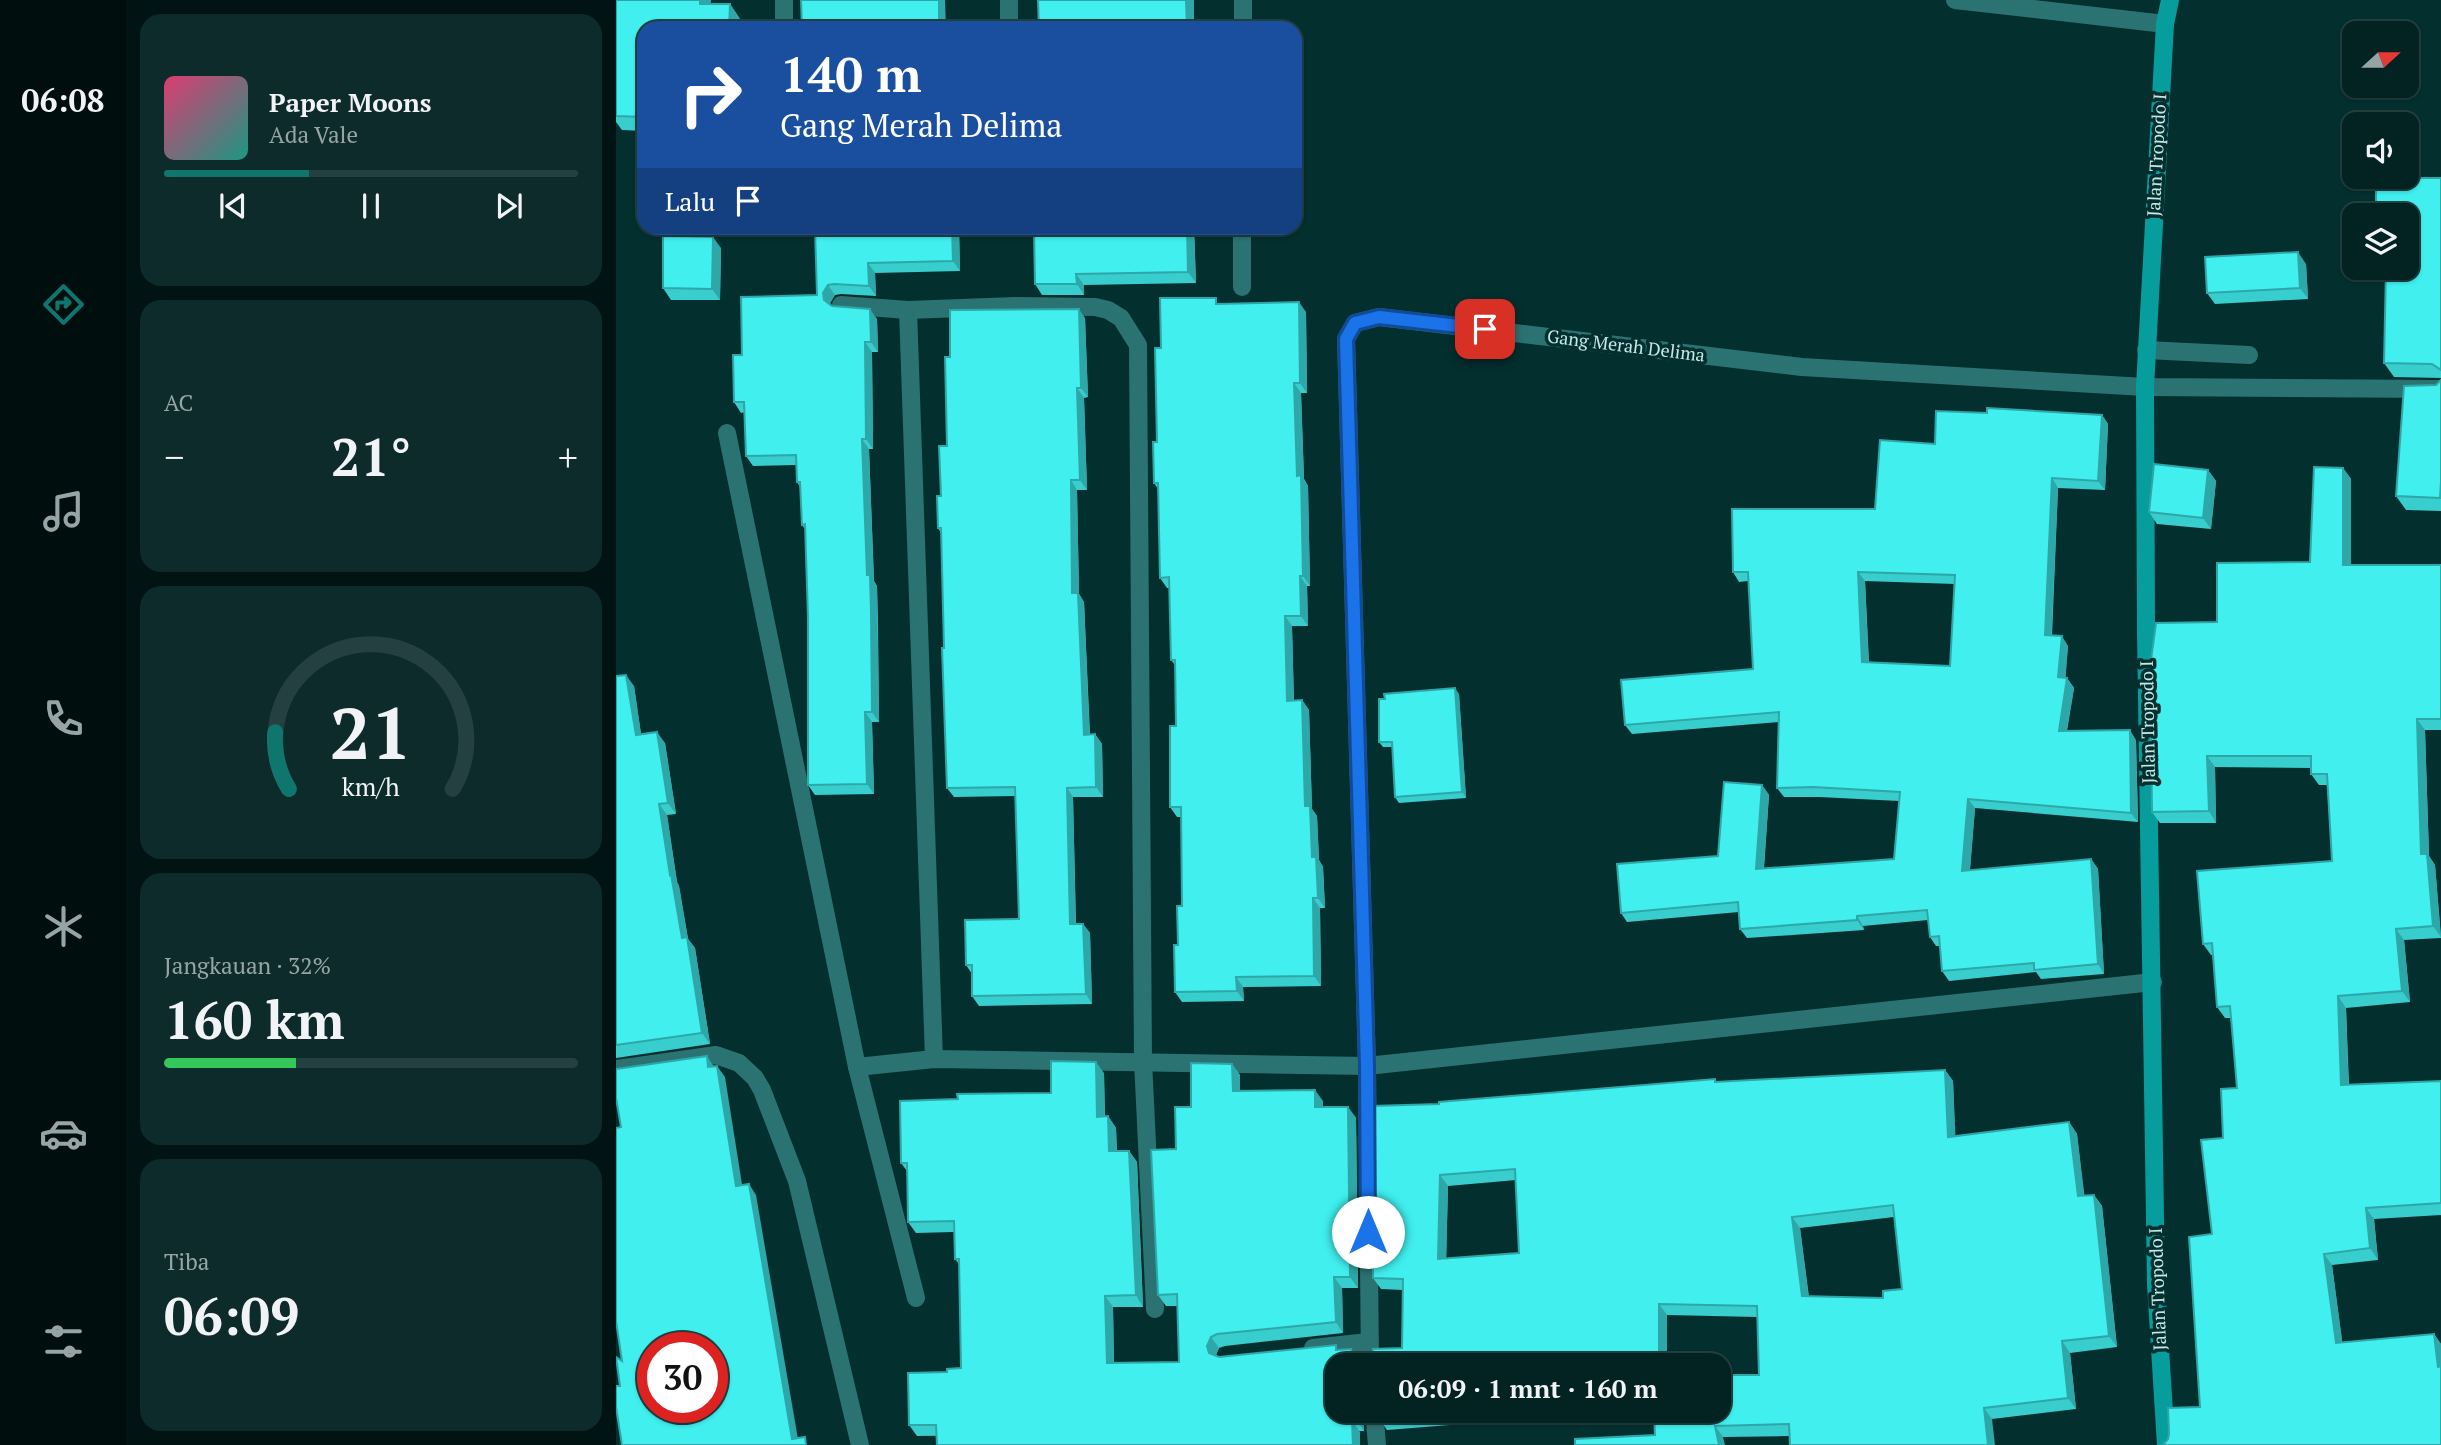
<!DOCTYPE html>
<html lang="id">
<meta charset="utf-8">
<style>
body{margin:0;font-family:"PT Serif",serif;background:#0d2b2b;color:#f1f3f6;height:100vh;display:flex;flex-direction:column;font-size:26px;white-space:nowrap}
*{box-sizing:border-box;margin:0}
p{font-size:23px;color:#97a4a6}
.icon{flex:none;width:38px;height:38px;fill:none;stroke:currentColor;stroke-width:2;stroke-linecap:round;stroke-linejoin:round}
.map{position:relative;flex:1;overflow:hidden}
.side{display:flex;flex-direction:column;gap:14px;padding:14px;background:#021313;width:490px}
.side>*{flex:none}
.hud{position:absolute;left:21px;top:21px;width:665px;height:214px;border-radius:21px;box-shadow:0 2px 5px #0004,0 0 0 2px #244041;background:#1a4fa0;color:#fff;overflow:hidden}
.needle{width:46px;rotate:69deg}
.controls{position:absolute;left:1726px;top:21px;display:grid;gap:14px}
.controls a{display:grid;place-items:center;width:77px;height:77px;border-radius:14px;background:#032323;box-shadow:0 2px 5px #0004,0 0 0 2px #244041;font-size:35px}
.speed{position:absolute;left:21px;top:1332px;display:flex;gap:14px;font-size:35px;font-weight:700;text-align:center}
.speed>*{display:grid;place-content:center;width:91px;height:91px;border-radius:50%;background:#032323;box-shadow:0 2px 5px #0004,0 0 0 2px #244041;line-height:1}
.speed .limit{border:10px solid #d22;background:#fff;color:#111}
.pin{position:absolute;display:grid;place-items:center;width:60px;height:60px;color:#fff;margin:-30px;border-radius:14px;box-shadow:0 4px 10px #0006}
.me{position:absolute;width:77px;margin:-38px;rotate:0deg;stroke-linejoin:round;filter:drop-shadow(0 0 5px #0008)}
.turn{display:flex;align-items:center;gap:24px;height:147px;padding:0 28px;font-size:32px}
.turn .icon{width:91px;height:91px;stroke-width:2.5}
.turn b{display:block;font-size:49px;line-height:60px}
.then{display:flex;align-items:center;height:66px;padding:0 28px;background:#0003;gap:14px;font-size:26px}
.big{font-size:52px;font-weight:800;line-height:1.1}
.side .widget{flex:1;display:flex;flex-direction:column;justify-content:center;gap:10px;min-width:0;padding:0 24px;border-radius:21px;background:#0d2b2b}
.side .dial{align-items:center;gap:0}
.dial svg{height:182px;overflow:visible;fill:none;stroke:#244041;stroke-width:7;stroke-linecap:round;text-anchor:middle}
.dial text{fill:#f1f3f6;stroke:none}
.song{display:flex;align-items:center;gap:21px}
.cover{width:84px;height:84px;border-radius:10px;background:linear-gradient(135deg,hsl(340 70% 55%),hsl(170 70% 35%))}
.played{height:7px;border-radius:4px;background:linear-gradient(90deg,#0f766e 35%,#244041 35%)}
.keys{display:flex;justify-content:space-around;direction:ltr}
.heat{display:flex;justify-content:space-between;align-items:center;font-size:38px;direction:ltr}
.charge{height:10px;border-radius:5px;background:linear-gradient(90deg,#34c759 32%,#244041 0)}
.trip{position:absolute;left:709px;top:1353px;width:406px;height:70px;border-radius:21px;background:#032323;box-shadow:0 2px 5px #0004,0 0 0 2px #244041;font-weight:800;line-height:70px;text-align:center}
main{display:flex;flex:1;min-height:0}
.tabs{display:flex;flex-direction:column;width:126px;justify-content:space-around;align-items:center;background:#010e0e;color:#97a4a6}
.tabs .icon{width:49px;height:49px}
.tabs .selected{color:#0f766e}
.tabs b{font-size:32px;color:#f1f3f6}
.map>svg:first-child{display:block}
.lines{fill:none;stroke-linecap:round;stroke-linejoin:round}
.lane{stroke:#2b7372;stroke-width:18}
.street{stroke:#2b7372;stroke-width:18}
.secondary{stroke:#079d9c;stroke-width:18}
.wall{fill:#37cecd;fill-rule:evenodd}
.shaded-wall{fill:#2da7a7}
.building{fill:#40efee;stroke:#2da7a7;stroke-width:2;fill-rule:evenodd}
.route-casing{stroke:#114b97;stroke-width:18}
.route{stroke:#1a73e8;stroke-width:12}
.labels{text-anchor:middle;stroke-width:7;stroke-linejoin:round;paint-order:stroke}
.street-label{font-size:18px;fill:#c4e8e7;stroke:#042f2f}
</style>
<main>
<nav class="tabs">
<b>06:08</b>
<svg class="icon selected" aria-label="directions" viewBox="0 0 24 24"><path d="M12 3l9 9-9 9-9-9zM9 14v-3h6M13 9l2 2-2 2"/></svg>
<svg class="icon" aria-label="music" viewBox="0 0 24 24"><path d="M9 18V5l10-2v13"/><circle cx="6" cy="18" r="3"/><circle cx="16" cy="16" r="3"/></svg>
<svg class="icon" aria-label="phone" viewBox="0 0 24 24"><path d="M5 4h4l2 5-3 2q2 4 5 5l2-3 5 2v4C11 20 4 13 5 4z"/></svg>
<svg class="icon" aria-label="climate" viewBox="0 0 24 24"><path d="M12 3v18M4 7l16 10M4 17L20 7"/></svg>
<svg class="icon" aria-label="car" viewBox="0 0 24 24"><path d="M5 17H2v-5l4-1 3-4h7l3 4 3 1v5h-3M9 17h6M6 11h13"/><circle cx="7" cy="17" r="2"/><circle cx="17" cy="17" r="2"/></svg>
<svg class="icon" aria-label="filters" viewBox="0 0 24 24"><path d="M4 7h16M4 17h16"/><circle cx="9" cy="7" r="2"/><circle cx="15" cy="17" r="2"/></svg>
</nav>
<section class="side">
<div class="widget">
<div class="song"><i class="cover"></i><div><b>Paper Moons</b><p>Ada Vale</p></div></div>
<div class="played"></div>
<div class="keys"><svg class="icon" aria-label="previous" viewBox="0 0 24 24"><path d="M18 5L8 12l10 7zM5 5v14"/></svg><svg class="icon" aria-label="pause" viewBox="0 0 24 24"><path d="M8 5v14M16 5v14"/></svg><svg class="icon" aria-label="next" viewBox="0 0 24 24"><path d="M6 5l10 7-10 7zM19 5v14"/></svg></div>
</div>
<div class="widget"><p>AC</p>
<div class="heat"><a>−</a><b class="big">21°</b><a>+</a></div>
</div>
<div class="widget dial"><svg viewBox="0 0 100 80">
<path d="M14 69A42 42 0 1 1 86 69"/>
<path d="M14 69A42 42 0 0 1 8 44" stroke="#0f766e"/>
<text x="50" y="56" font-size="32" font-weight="700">21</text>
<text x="50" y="72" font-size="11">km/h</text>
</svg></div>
<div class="widget"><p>Jangkauan · 32%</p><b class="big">160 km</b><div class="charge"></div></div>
<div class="widget"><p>Tiba</p><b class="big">06:09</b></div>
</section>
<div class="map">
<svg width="1825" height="1445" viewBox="0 0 1825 1445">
<rect width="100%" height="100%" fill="#042f2f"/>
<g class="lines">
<g class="lane">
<path d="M1530 350 1633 355"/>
<path d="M697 1348 752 1342"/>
</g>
<g class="street">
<path d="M1339 0 1549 24"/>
<path d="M168 28V0"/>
<path d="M393 28V0"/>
<path d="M627 28V0"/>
<path d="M626 287V228"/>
<path d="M225 305 292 310 399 306 479 307 492 310 505 318 522 345 527 1061 539 1309"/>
<path d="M292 310 318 1059"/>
<path d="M111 433 241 1067 318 1059 751 1066 1537 982"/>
<path d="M241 1067 300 1298"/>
<path d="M0 1069 100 1055 123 1063 139 1078 146 1090 181 1181 244 1445"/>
<path d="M754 1365 751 1066 730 339 739 323 763 317 1186 367 1529 387 1825 389"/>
<path d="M758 1410 761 1445"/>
</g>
<path class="secondary" d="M1550 1445 1540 1284 1530 631 1529 387 1549 24 1554 0"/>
</g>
<g class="wall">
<path d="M0 0 114 4 124 19V28H28V131L6 130 0 122Z"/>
<path d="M1825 178V378L1778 377 1768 363Z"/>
<path d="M199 228H343L344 271 259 273 260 296 225 294 219 295 214 303 216 306 261 319 262 352H256L257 449H253L258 581 261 586 262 621 263 722H256L258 794 199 795 192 785V618L189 529 186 525 184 487 181 482 180 465 137 466 130 456 129 412 125 413 118 402 126 355 201 295Z"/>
<path d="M578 228 580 283 468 285V295H426L419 284Z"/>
<path d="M105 248 104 300H55L47 288Z"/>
<path d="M1690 264 1692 299 1599 304 1591 293Z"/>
<path d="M605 304 690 312 691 393H685L688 479 692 486 694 586H691L692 626H676L678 701 686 700 693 710 696 809 701 816 703 860 707 867 709 908H704L705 986 627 987 628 1001 566 1002 559 992 566 906V817H561L554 807 560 726 559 665 555 660 553 588H551L544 578 542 489 538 483 541 442 545 348Z"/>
<path d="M469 318 472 397 468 398 471 490H461L463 594 468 602 474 734H479L486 744 487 797H457L460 924H467L474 933 476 1004 363 1006 356 996V974L350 965 403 919 399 796 338 797 331 788 325 533 322 528 331 446 334 357Z"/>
<path d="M1825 380V511L1790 510 1780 496 1820 385Z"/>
<path d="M1371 413 1486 415 1492 424 1489 490 1442 488 1436 636 1452 646 1449 678H1451L1458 688 1451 731 1520 740 1522 822 1359 808 1354 870 1475 859 1482 869 1488 974 1425 979 1420 972 1333 981 1326 971 1324 946H1320L1314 937 1312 920 1247 926 1248 930 1131 938 1124 929 1123 912 1011 922 1005 913 1102 856 1146 785 1153 795 1148 869 1278 859 1283 801 1203 797H1168L1161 788 1163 722 1016 734 1009 725 1137 669 1132 581 1123 582 1117 572 1259 509 1319 444ZM1249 581 1339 584 1334 666 1253 662Z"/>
<path d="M1727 468 1735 479V565H1825V730H1809L1813 856 1819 865 1825 938 1788 940 1794 1002 1730 1008 1733 1085 1825 1081V1215L1758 1219 1762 1260 1716 1265 1726 1342 1818 1334 1825 1344V1445L1584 1407 1596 1234 1607 1138 1621 1088 1615 1018H1609L1601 1007 1597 955H1595L1587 944 1716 861 1711 785H1703L1695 774V768L1599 767 1600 823H1544L1536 812 1601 622 1694 562Z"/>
<path d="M1592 470 1600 481 1595 529 1541 524 1533 512Z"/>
<path d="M0 676 18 686 25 734 49 743 60 814 51 815 61 882 63 886 72 939 79 948 94 1044 0 1058Z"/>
<path d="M843 694 850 798 783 803 779 797 777 747H767L763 742Z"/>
<path d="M616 1064 624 1075V1091L707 1101V1107H732L740 1118 742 1288H726L727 1333 609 1346 603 1348 600 1355 603 1357 724 1350 743 1361V1363L747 1365 786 1348 787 1290 765 1289 757 1278 823 1104 1099 1079 1101 1082 1329 1070 1337 1081 1339 1136 1453 1122 1461 1134 1468 1196 1478 1195 1486 1206 1501 1347 1454 1353 1460 1409 1376 1419 1174 1436 1107 1437 1039 1435 1143 1375 1141 1317 1051 1315V1365H976V1364L947 1365H721V1410H747L748 1431 301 1436 293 1425 331 1372 345 1368 343 1264 339 1259 338 1232 300 1233 292 1222 291 1171 285 1163 342 1099 435 1093 488 1073 489 1117 492 1116 500 1128 501 1151H513L521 1162 527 1307H497L498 1363 563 1362 561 1306H550L542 1295 560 1149 575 1107ZM900 1180 903 1253 830 1259 832 1186ZM1278 1217 1286 1289 1267 1298 1193 1297 1184 1228Z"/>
<path d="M762 1410H897V1420L771 1430 763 1418Z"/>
</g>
<g class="shaded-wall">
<path d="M84 0H95L94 18 84 4Z"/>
<path d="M323 0H329L330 28H323Z"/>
<path d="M570 0H578V28H571Z"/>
<path d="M114 4 124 19V28H113Z"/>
<path d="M336 228H343L344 271 337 261Z"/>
<path d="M571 228H578L580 283 572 272Z"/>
<path d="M97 237 105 248 104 300 96 289Z"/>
<path d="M1682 252 1690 264 1692 299 1684 288Z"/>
<path d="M252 263 259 273 260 296 253 286Z"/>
<path d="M460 274 468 285V295L461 284Z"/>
<path d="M212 285 219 295 214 303 215 311 208 300 207 293Z"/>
<path d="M683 302 690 312 691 393 684 383Z"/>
<path d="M254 309 261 319 262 352 255 342Z"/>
<path d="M463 309 469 318 472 397 465 388Z"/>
<path d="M249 342 256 352 257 449 250 439Z"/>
<path d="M678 383 685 393 688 479 692 486 694 586 687 576 681 476Z"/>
<path d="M461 388 468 398 471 490 464 480Z"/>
<path d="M1486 415 1492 424 1489 490 1482 481Z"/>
<path d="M246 439 253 449 258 581 261 586 263 722 256 712Z"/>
<path d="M1727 468 1735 479V577L1727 565Z"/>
<path d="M1592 470 1600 481 1595 529 1587 518Z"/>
<path d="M1436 478 1442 488 1435 644 1429 635Z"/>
<path d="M455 480 461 490 463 594 468 602 474 744 468 735 456 593Z"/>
<path d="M1242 572 1249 581 1253 671 1246 662Z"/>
<path d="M684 576 691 586 692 626 685 616Z"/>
<path d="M669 616 676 626 678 711 671 701Z"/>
<path d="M1446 636 1452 646 1449 686 1442 677Z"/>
<path d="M10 675 18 686 27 747 20 735Z"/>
<path d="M1451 678 1458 688 1449 740 1443 731Z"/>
<path d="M839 688 843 694 850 798 846 792Z"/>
<path d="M686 700 693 710 696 809 701 816 703 860 707 867 709 908 702 898 689 806Z"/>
<path d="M249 712 256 722 258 794 251 784Z"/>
<path d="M1801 719 1809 730 1813 856 1819 865 1825 937 1817 926 1805 854Z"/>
<path d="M1514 730 1520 740 1522 822 1515 813Z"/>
<path d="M41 732 49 743 60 814 52 803Z"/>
<path d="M479 734 486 744 487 797 480 787Z"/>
<path d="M1591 756 1599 767 1600 823 1593 811Z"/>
<path d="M1146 785 1153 795 1147 878 1140 869Z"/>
<path d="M451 788 457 797 460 934 454 924Z"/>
<path d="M1352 799 1359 808 1353 880 1346 871Z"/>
<path d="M43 804 51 815 61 882 63 886 72 939 79 948 94 1044 86 1033 66 938 54 875Z"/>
<path d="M1475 859 1482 869 1488 974 1482 964Z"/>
<path d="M697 898 704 908 705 986 698 976Z"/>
<path d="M1241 916 1247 926 1248 930 1241 920Z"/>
<path d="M467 924 474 933 476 1004 470 994Z"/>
<path d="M1780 929 1788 940 1794 1002 1786 991Z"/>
<path d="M620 977 627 987 628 1001 621 991Z"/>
<path d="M1722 996 1730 1008 1733 1097 1725 1085Z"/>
<path d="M91 1056 98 1067H92Z"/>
<path d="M480 1062 488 1073 489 1128 481 1117Z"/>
<path d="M616 1064 624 1075V1102L617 1091Z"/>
<path d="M101 1066 109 1077 128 1197 120 1186Z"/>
<path d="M1329 1070 1337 1081 1340 1148 1332 1137Z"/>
<path d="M699 1090 707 1101V1119L699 1107Z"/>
<path d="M732 1107 740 1118 742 1288 734 1277Z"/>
<path d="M492 1116 500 1128 501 1163 493 1151Z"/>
<path d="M1453 1122 1461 1134 1470 1208 1462 1196Z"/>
<path d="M513 1151 521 1162 527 1307 520 1295Z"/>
<path d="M824 1175 832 1186 830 1271 822 1259Z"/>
<path d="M133 1184 140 1195 183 1445 176 1439Z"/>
<path d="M1478 1195 1486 1206 1501 1347 1493 1336Z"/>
<path d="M1750 1208 1758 1219 1762 1260 1754 1248Z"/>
<path d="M1176 1217 1184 1228 1194 1308 1186 1296Z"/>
<path d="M1708 1254 1716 1265 1728 1354 1720 1343Z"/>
<path d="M718 1277 726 1288 727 1333 720 1322Z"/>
<path d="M489 1296 497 1307 498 1374 491 1363Z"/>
<path d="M1043 1304 1051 1315V1365L1043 1354Z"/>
<path d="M1818 1334 1825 1344V1371L1822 1367Z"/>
<path d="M595 1337 603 1348 599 1358 593 1353 591 1346Z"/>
<path d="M1446 1341 1454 1353 1460 1409 1452 1398Z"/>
<path d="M735 1349 743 1361V1365L737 1360Z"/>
<path d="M885 1356 891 1365H885Z"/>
<path d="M1368 1408 1376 1419 1379 1445H1372Z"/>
<path d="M740 1410H747L748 1431 741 1420Z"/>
<path d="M891 1410H897V1420Z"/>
<path d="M736 1420 744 1432V1445H737Z"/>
<path d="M1099 1426 1107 1437 1109 1445H1103Z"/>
</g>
<g class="building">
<path d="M0 0H84V4H114L113 28H28V117L0 116Z"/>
<path d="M185 0H323V28H186Z"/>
<path d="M422 0H570L571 28H423Z"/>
<path d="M1760 178H1825V370L1816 364 1768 363 1770 268H1790V215H1760Z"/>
<path d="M199 228H336L337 261 252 263 253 286 218 284 212 285 207 293 208 300 216 306 254 309 255 342H249L250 439H246L251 575H254L255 611 256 712H249L251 784 192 785V618L189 524 186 525 184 482H181L180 455 130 456 128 402H118L117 355H126L125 297 201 295Z"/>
<path d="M418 228H571L572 272 460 274 461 284H419Z"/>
<path d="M47 236 97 237 96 289 47 288Z"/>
<path d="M1682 252 1684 288 1591 293 1589 257Z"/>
<path d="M544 298H600V304L683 302 684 383H678L681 476 685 475 687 576H684L685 616H669L671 701 686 700 689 806H694L696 857H700L702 898H697L698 976 620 977 621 991 559 992 558 945H562L561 906H566L565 807H554V726H560L559 660H555L553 577 544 578 542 483H538L537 442H541L539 348H545Z"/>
<path d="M463 309 465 388H461L464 480H455L456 593H462L468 735 479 734 480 787 451 788 454 924H467L470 994 356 996V965H350L349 920 403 919 399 787 331 788 326 648H328L325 528H322L321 496H325L323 446H331L329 357H334V310Z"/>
<path d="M1825 380V481L1824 498 1780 496 1788 386 1820 385Z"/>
<path d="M1371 408 1486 415 1482 481 1436 478 1429 635 1446 636 1442 677 1451 678 1443 731 1514 730 1515 813 1352 799 1346 871 1475 859 1482 964 1418 970V963L1326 971 1323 936 1314 937 1311 910 1241 916V920L1124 929 1122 902 1005 913 1001 864 1102 856 1108 782 1146 785 1140 869 1278 859 1284 792 1197 787 1161 788 1163 712 1009 725 1005 680 1137 669 1132 572H1117L1116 509H1259L1264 440 1319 444 1320 411 1371 413ZM1242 572 1339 575 1334 666 1246 662Z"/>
<path d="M1538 464 1592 470 1587 518 1533 512Z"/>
<path d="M1698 467 1727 468V565H1825V719H1801L1805 854H1811L1817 926 1780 929 1786 991 1722 996 1725 1085 1825 1081V1203L1750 1208 1754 1248 1708 1254 1720 1343 1818 1334 1822 1367 1825 1366V1445H1547L1552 1439 1553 1434 1552 1408 1584 1407 1573 1237 1596 1234 1585 1140 1607 1138 1605 1089 1621 1088 1614 1006 1601 1007 1596 943 1587 944 1581 871 1716 861 1711 774H1695V756H1591L1593 811 1536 812 1534 667 1540 623 1601 622V563L1694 562Z"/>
<path d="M10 675 20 735 41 732 52 803 43 804 54 875 55 874 66 938 71 937 86 1033 0 1045V676Z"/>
<path d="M839 688 846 792 779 797 776 742H763V699H769L768 694Z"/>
<path d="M91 1056 92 1067 101 1066 120 1186 133 1184 176 1439 189 1437 190 1445H6L0 1407V1386H4L0 1357 6 1361 0 1321V1128L5 1127 0 1098V1069ZM37 1348H96V1407H37Z"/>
<path d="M435 1061 480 1062 481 1117 492 1116 493 1151H513L520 1295 489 1296 491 1363 563 1362 561 1294 542 1295 535 1150 560 1149 559 1107H575V1063L616 1064 617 1091 699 1090V1107H732L734 1277H718L720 1322 601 1334 595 1337 591 1346 593 1353 603 1357 720 1345V1350L735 1349 737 1360 747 1365 756 1360 757 1349 786 1348 787 1279 757 1278 755 1106 823 1104V1102L1099 1079V1082L1329 1070 1332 1137 1453 1122 1462 1196 1478 1195 1493 1336 1446 1341 1452 1398 1368 1408 1372 1445H1174L1173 1424 1099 1426 1103 1445H959V1439L1039 1435 1038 1410H1102V1375H1143L1141 1306 1043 1304V1354L971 1357V1352L885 1356V1365H721V1410H740L741 1420H736L737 1445H321L320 1425H293L292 1373 331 1372V1369L345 1368 343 1259H339L338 1221 292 1222 291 1163H285L284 1101 342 1099 341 1094 435 1093ZM899 1169 903 1253 822 1259 824 1175ZM1277 1205 1286 1289 1267 1291V1298L1186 1296 1176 1217Z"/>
<path d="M762 1410H869L763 1418Z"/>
</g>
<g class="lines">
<defs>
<path id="route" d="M752 1232 751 1066 730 339 739 323 763 317 869 329"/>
</defs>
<use href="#route" class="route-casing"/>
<use href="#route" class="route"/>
</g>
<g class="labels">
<g class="street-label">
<text transform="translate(1541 155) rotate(-87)" y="6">Jalan Tropodo I</text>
<text transform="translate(1010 346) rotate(7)" y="6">Gang Merah Delima</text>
<text transform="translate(1532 722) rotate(-91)" y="6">Jalan Tropodo I</text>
<text transform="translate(1542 1289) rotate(-92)" y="6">Jalan Tropodo I</text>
</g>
</g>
</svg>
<div class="controls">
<a><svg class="needle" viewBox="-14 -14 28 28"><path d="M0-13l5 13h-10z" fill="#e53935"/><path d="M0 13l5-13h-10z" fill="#97a4a6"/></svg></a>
<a><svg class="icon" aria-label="sound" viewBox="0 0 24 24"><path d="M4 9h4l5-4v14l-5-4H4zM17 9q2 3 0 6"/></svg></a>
<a><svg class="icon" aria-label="layers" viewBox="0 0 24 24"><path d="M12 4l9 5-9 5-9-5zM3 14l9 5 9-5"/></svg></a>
</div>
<div class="speed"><div class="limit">30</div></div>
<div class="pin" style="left:869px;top:329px;background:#d93025"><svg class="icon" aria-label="arrive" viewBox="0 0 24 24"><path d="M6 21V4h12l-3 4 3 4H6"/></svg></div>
<svg class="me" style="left:752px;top:1232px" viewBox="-20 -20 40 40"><circle r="19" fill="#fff"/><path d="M0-13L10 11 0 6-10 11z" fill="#1a73e8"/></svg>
<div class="trip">06:09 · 1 mnt · 160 m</div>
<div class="hud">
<div class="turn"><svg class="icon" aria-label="right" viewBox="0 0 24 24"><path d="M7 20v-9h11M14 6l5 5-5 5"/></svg><div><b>140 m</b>Gang Merah Delima</div></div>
<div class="then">Lalu<svg class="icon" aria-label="arrive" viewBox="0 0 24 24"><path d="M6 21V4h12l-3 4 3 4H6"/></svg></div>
</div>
</div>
</main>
